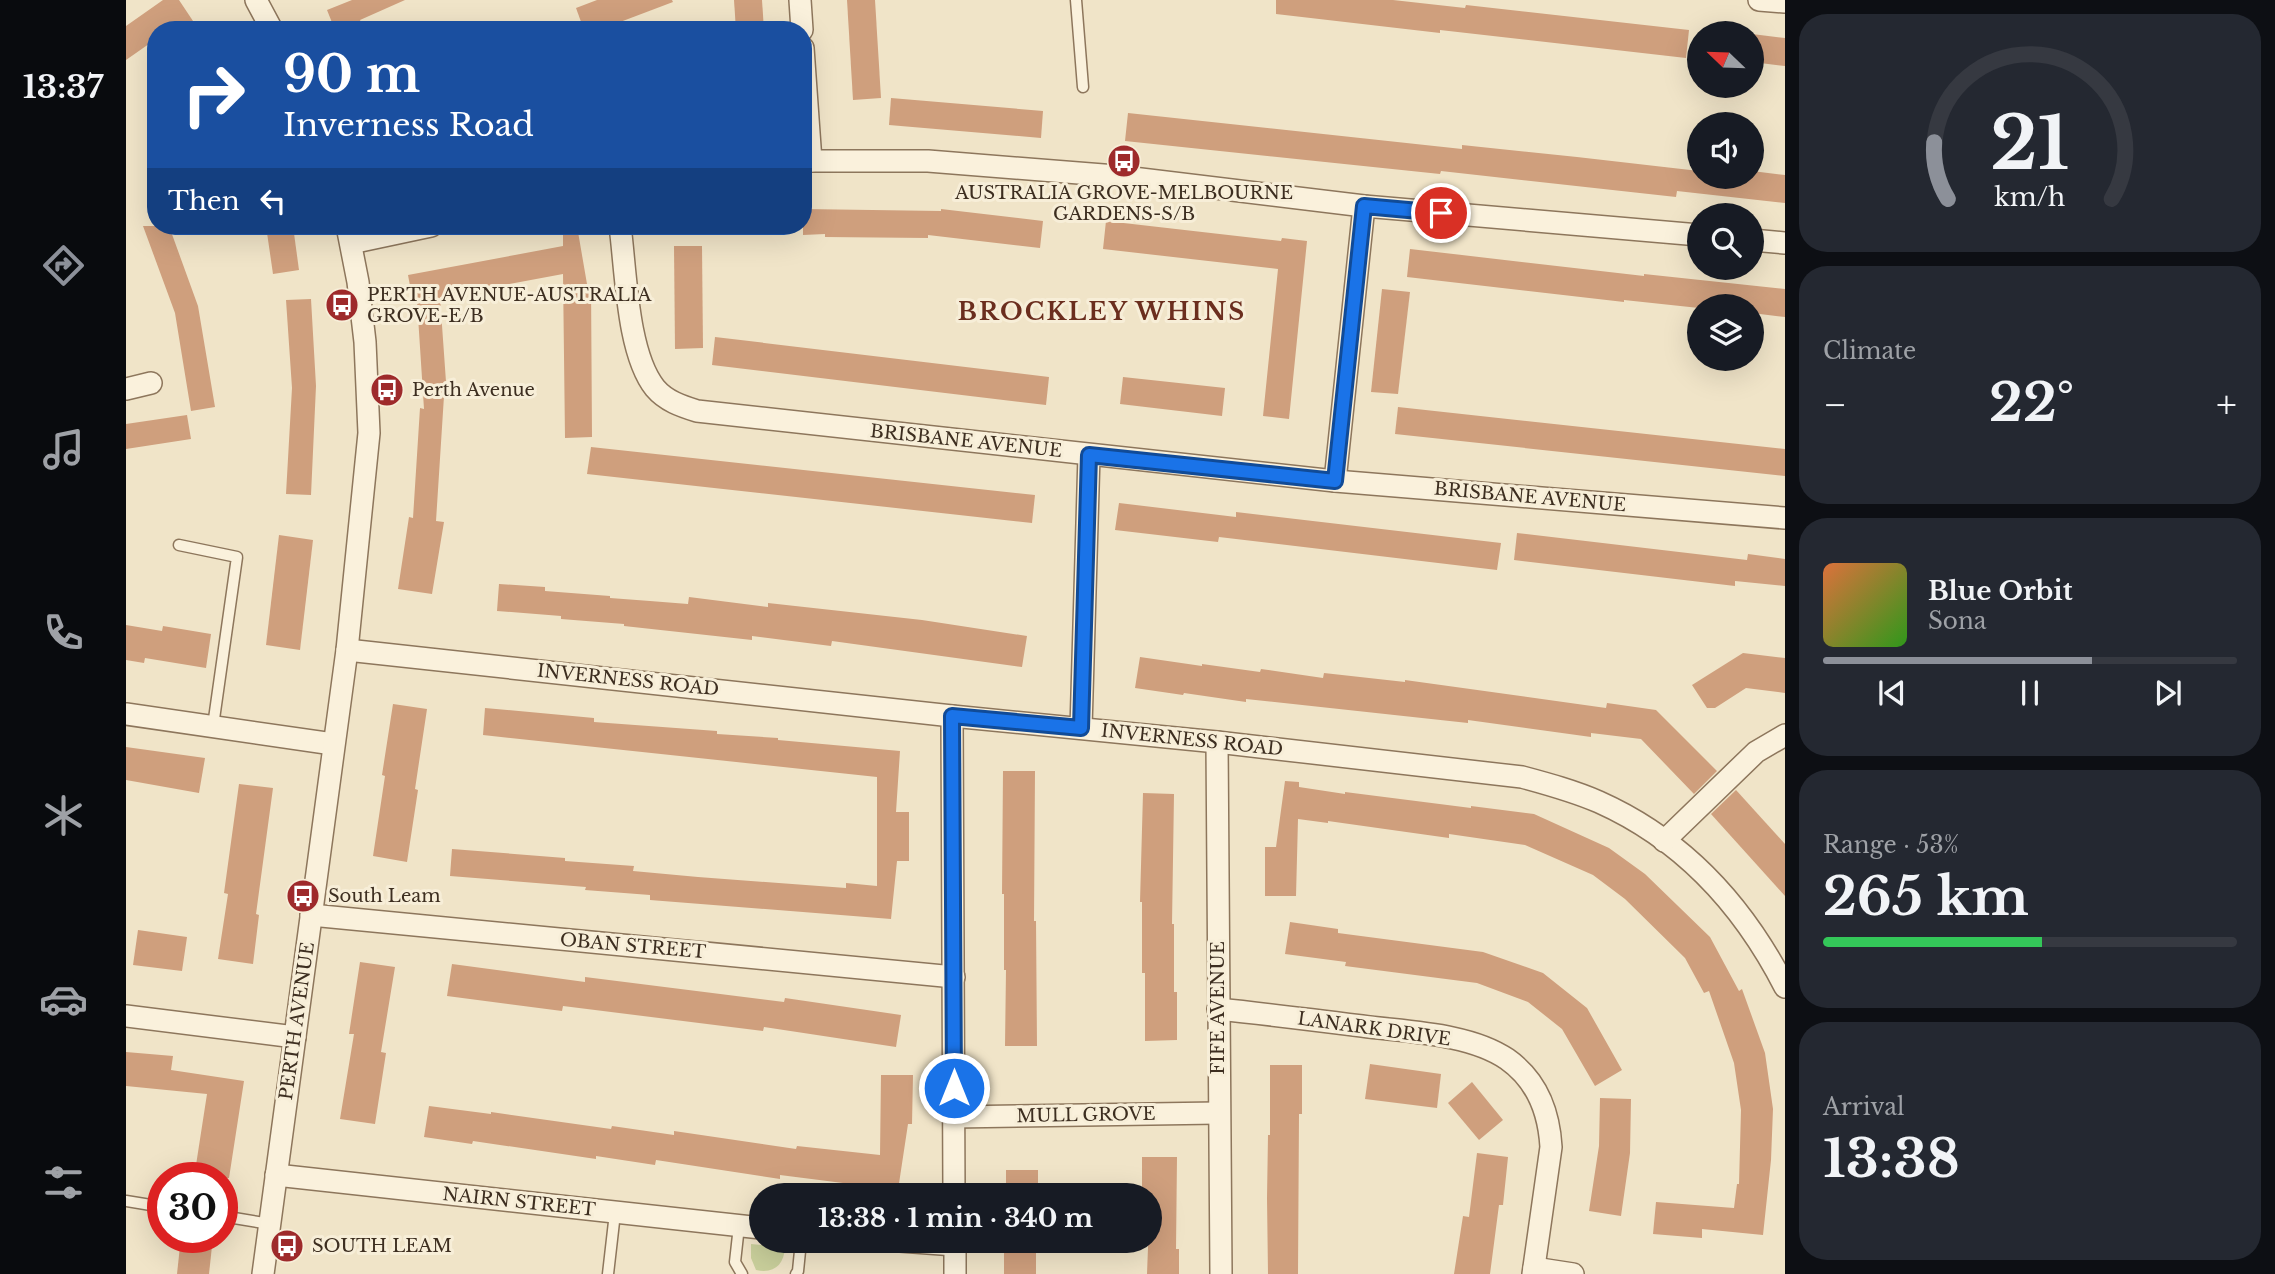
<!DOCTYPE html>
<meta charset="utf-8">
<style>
body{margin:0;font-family:"Libre Baskerville",serif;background:#242831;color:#f1f3f6;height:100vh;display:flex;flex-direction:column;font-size:26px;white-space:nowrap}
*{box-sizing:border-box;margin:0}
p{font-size:23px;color:#9ea1a6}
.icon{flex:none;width:38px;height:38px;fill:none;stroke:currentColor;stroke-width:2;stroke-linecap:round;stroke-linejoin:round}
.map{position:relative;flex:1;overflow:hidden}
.panel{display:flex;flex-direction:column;gap:14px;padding:14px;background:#0d0f14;width:490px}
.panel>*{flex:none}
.banner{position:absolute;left:21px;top:21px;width:665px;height:214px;border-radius:28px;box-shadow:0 7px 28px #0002;background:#1a4fa0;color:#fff;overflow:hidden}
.needle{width:46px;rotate:293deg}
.controls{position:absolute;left:1561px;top:21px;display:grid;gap:14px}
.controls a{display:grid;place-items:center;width:77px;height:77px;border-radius:50%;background:#171b24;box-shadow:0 7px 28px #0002;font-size:35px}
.speed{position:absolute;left:21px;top:1162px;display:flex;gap:14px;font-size:35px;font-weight:700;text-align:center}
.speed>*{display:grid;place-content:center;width:91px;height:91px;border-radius:50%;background:#171b24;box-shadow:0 7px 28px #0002;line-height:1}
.speed .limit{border:10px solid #d22;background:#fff;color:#111}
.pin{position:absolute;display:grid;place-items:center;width:60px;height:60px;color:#fff;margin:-30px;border:4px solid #fff;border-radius:50%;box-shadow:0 2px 7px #0007}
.me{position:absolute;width:77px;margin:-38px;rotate:0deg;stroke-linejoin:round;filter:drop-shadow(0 0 5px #0008)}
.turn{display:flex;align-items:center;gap:24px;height:147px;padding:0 21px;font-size:32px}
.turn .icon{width:91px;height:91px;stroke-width:2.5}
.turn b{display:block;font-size:49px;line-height:60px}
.then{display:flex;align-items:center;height:66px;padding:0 21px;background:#0003;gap:14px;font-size:26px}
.big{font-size:52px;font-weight:800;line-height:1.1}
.panel .tile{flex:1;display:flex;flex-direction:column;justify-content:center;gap:10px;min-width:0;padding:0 24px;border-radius:28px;background:#242831}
.panel .dial{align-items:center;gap:0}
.dial svg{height:182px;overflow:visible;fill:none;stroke:#363941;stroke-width:7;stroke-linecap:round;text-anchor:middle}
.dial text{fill:#f1f3f6;stroke:none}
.song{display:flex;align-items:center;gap:21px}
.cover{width:84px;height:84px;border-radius:10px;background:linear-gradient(135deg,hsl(20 70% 55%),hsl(110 70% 35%))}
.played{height:7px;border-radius:4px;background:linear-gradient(90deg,#8c9099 65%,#363941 65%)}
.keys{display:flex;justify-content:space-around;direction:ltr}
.heat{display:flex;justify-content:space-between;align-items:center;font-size:38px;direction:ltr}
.charge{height:10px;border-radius:5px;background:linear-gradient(90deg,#34c759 53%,#363941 0)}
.trip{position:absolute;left:623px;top:1183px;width:413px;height:70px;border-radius:35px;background:#171b24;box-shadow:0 7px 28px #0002;font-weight:800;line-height:70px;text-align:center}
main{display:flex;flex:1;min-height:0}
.dock{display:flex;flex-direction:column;width:126px;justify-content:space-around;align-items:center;background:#090b0e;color:#9ea1a6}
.dock .icon{width:49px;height:49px}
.dock .on{color:#8c9099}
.dock b{font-size:32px;color:#f1f3f6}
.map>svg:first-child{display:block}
.green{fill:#c9cf9b}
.building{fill:#cf9f7d}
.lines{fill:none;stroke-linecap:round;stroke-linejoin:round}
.service-casing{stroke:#8d765c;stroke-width:13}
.minor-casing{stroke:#8d765c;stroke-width:24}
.service{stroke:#faf1dc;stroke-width:10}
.minor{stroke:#faf1dc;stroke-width:21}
.route-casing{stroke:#114b97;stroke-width:18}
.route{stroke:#1a73e8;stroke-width:12}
.labels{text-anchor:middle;stroke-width:6;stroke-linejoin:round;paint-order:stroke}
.poi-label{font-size:18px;fill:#3d2e20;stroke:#f7eed8;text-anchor:start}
.street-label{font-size:18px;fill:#3d2e20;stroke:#f7eed8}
.district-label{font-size:24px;font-weight:bold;letter-spacing:2px;fill:#6b2e1e;stroke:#f7eed8}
</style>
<main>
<nav class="dock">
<b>13:37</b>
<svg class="icon on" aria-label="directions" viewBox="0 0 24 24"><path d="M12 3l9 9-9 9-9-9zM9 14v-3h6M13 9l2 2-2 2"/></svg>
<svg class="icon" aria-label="music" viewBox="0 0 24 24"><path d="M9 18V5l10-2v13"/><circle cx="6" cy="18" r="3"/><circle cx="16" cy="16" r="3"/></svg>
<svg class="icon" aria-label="phone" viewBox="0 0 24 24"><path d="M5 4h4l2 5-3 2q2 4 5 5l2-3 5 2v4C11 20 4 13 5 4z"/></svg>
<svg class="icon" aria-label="climate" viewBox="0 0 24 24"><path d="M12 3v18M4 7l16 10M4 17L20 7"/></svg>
<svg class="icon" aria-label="car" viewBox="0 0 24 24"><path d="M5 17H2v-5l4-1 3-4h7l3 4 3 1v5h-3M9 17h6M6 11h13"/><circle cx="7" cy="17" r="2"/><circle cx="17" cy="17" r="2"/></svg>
<svg class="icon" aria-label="filters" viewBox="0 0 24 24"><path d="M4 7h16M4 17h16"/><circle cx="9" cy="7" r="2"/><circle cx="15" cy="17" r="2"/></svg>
</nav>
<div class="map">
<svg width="1659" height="1274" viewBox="0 0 1659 1274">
<rect width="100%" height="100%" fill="#f0e4c8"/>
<path class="green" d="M625 1244 659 1247C658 1265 648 1274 630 1270L625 1258Z"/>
<g class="building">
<path d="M37 0H53L73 30H30V39L0 60V26Z"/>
<path d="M226 0H279L234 20 238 30H209L201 10Z"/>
<path d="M471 0H546L547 2 473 30H458L450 8Z"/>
<path d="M608 0H636L638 30H610Z"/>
<path d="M721 0H749L755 98 727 100Z"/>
<path d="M1150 0H1267L1339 8 1340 5 1563 30 1560 58 1314 30V33L1150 14Z"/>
<path d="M1626 34 1659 38V66L1626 62Z"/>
<path d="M765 98 917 111 915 138 763 125Z"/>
<path d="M1002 113 1336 149V145L1451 157 1573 171V177H1626V171L1659 175V203L1551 191 1550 197 1315 171 1314 174 999 141Z"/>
<path d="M677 209 815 211V209L917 221 914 248 802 235V238L699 237V234L677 235Z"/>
<path d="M980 221 1155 241 1156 238 1181 241 1163 419 1137 416 1152 269 977 249Z"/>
<path d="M17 226H43L72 306 89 407 65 411 49 313Z"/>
<path d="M140 226H167L173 270 147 274Z"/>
<path d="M437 226H451L461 284H465L466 437 439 438 437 274 314 297 321 396H318L310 521 318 522 306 594 272 589 283 517 287 518 294 408 298 409 291 301 287 302 282 275 437 246Z"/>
<path d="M548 246H576L577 348 549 349Z"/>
<path d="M1284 249 1518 276V274L1659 289V317L1626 313 1627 306H1573V308L1498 300V302L1281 277Z"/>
<path d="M1256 289 1284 292 1272 394 1245 392Z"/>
<path d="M185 299 190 386 185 495 160 494 166 388 160 300Z"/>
<path d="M589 337 923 377 920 405 586 365Z"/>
<path d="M997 377 1099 388 1096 416 994 404Z"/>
<path d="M1272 407 1659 449V476L1269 434Z"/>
<path d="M61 415 65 439 0 449V424Z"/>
<path d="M465 447 909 495 906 523 461 474Z"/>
<path d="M993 503 1110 517V512L1375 543 1371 570 1093 537 1092 542 989 530Z"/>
<path d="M1391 533 1621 560 1622 554 1659 559V586L1609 581V586L1388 560Z"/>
<path d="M153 535 187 540 174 650 140 645Z"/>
<path d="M373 584 419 587V591L484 596V598L524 601 562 604 563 597 642 607V603L796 620 901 636 896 667 706 641 705 646 626 636V640L498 626V624L435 619V616L371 611Z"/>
<path d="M0 625 36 631 37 626 85 634 80 668 19 658 18 663 0 660Z"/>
<path d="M1617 653 1659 658V693L1620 688 1589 708H1581L1566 685Z"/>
<path d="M1014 657 1076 666V664L1134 672 1135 669 1197 678 1198 673 1279 682V680L1480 708 1481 703 1530 710 1591 771 1568 794 1515 739 1465 733V737L1342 720V723L1120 699V702L1058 693 1057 695 1009 688Z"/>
<path d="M267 704 301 709 289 789 292 790 281 862 247 856 259 776 256 775Z"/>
<path d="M359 708 468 718V722L591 731V734L652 738V740L774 751 770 812H783V861H771L765 919 524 900V895L459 890 460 887 324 876 326 849 439 858V861L508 866 507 871 572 877 720 888V883L751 886V777L357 735Z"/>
<path d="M0 747 79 758 73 793 0 780Z"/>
<path d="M877 771H909L908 921H910L911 1046H879L880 970H878V894H876Z"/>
<path d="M1159 781 1173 782V787L1219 794V792L1345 808V806L1408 814 1483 848 1519 874 1584 937 1613 991 1616 989 1639 1053 1647 1109 1645 1160 1637 1235 1576 1229V1238L1527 1234 1530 1202 1608 1208 1611 1184H1613L1615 1110 1608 1063 1583 991 1578 993 1559 958 1499 899 1467 875 1399 845 1323 834V838L1202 821V823L1172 819 1170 896H1139V847H1150Z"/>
<path d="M113 784 147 788 130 914 133 915 127 964 92 959 102 894 98 893Z"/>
<path d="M1610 790 1659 844V896L1585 814Z"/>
<path d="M1017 793 1048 794 1046 924H1048V992H1051V1040L1019 1041V973H1016V902H1014Z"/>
<path d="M1164 922 1212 929V933L1357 952 1417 973 1461 1008 1496 1070 1469 1086 1436 1029 1402 1002 1351 983 1219 966 1220 962 1159 954Z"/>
<path d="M12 930 61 937 56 971 7 965Z"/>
<path d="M234 962 269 967 255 1052 260 1053 249 1124 214 1119 228 1034H223Z"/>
<path d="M326 964 459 982V977L658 1002 659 998 775 1015 770 1047 638 1027 637 1031 437 1006 436 1011 321 996Z"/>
<path d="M0 1052 47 1056 45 1070 118 1081 103 1178H68L81 1094 0 1086Z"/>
<path d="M1244 1064 1315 1074 1311 1108 1239 1099Z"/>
<path d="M1144 1065H1176V1114H1173L1172 1274H1142L1141 1198 1142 1135H1144Z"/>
<path d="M755 1075H787L786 1124H782L772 1190 654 1175V1179L530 1160 529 1165 470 1156V1159L347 1141 346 1144 298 1137 303 1106 365 1114V1112L485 1129 486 1126 548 1135V1131L670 1149 671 1146 754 1155Z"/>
<path d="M1346 1082 1377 1120 1353 1140 1322 1103Z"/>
<path d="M1474 1098 1505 1099 1504 1153 1495 1216 1463 1211 1473 1146Z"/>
<path d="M1351 1153 1382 1157 1377 1205H1373L1364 1274H1328L1337 1216 1343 1217Z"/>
<path d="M1016 1157H1051L1050 1249H1053V1274H1021L1024 1195H1016Z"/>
<rect x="880" y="1170" width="32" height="25"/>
<path d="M55 1237H87L83 1274H51Z"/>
<rect x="878" y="1241" width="32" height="33"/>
</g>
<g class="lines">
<defs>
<g id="service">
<path d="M950 0 957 87"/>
<path d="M53 545 111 557 87 726"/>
<path d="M0 1201 37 1207"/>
<path d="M96 1216 144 1224"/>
<path d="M613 1226 609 1262 616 1274"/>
<path d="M482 1274 489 1213"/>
<path d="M670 1274 672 1271 675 1241"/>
</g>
<g id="minor">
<path d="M130 0 146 30"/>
<path d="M674 0 676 30"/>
<path d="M1633 0 1659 2"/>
<path d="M677 48 685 161"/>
<path d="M677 161H802L990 176 1238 206 1573 235"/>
<path d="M494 226C500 271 501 353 529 388 540 401 555 406 571 411L1209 481 1659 518"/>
<path d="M1626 240 1659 243"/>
<path d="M225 243 305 226"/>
<path d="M0 389 25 383"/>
<path d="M1209 481 1238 206"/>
<path d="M221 650 826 716 1091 742 1396 777C1422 784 1448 791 1473 802 1558 840 1617 905 1659 987"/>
<path d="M0 714 207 744"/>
<path d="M826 716 828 1195"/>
<path d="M955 728 963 455"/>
<path d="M1091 742 1095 1274"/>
<path d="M1538 841 1630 752 1659 735"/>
<path d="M185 915 828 977"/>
<path d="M1092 1009C1140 1014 1188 1020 1236 1026 1280 1032 1343 1033 1381 1059 1411 1080 1423 1112 1425 1147L1407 1274"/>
<path d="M0 1016 169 1037"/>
<path d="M828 1117 1092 1113"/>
<path d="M150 1175 635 1228"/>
<path d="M774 1241 829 1245"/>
<path d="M829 1241V1274"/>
<path d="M1408 1268 1447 1274"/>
<path d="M137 1274 221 650 243 433 239 342 232 282 221 226"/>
</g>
</defs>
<use href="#service" class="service-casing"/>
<use href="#minor" class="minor-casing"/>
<use href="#service" class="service"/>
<use href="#minor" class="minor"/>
</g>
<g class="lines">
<defs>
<path id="route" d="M828 1088 826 716 955 728 963 455 1209 481 1238 206 1315 213"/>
</defs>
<use href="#route" class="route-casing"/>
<use href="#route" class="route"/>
</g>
<defs>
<symbol id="bus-disc" viewBox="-11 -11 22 22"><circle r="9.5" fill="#9e2a2b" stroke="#f7eed8"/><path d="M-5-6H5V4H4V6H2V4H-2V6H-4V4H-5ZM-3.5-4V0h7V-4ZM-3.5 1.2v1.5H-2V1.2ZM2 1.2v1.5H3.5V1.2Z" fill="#fff"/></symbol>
</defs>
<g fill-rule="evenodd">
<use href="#bus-disc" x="979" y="142" width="38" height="38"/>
<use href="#bus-disc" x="197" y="286" width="38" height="38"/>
<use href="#bus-disc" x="242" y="371" width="38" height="38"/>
<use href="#bus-disc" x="158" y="877" width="38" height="38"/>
<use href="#bus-disc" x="142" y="1227" width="38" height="38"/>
</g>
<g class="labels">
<g class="poi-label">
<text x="998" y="199" text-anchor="middle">AUSTRALIA GROVE-MELBOURNE<tspan x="998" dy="21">GARDENS-S/B</tspan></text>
<text x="241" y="301">PERTH AVENUE-AUSTRALIA<tspan x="241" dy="21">GROVE-E/B</tspan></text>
<text x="286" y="396">Perth Avenue</text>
<text x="202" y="902">South Leam</text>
<text x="186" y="1252">SOUTH LEAM</text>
</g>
<g class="street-label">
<text transform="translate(840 441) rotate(6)" y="6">BRISBANE AVENUE</text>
<text transform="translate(1404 497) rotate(5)" y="6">BRISBANE AVENUE</text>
<text transform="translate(502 680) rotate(6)" y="6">INVERNESS ROAD</text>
<text transform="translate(1066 740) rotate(6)" y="6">INVERNESS ROAD</text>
<text transform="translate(507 946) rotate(5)" y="6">OBAN STREET</text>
<text transform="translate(1092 1008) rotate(-90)" y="6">FIFE AVENUE</text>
<text transform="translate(171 1021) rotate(-82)" y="6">PERTH AVENUE</text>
<text transform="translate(1248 1029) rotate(8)" y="6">LANARK DRIVE</text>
<text transform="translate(960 1115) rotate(-1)" y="6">MULL GROVE</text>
<text transform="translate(393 1202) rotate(6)" y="6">NAIRN STREET</text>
</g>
<g class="district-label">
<text x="976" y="320">BROCKLEY WHINS</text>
</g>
</g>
</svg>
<div class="controls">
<a><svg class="needle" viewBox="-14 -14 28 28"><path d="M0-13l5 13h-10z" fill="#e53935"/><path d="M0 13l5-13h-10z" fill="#9ea1a6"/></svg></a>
<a><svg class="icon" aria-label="sound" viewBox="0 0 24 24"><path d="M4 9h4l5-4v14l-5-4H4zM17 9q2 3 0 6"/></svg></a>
<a><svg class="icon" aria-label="search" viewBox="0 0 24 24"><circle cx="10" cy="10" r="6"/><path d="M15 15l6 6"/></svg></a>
<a><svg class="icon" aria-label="layers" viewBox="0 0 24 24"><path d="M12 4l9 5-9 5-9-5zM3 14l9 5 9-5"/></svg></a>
</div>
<div class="speed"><div class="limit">30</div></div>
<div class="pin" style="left:1315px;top:213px;background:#d93025"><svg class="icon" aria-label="arrive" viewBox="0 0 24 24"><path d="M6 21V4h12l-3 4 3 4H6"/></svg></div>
<svg class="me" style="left:828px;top:1088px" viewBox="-20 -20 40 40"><circle r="17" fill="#1a73e8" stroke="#fff" stroke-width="3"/><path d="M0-11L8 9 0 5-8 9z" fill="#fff"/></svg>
<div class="trip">13:38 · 1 min · 340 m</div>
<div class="banner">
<div class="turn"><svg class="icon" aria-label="right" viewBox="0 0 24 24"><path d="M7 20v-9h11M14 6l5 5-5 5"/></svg><div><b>90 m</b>Inverness Road</div></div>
<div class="then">Then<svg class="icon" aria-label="left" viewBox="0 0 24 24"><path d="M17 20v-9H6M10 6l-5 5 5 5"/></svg></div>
</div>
</div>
<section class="panel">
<div class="tile dial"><svg viewBox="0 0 100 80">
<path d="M14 69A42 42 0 1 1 86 69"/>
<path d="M14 69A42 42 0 0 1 8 44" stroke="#8c9099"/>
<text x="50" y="56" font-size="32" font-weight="700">21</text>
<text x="50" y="72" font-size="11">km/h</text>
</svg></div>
<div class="tile"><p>Climate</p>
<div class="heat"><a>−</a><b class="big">22°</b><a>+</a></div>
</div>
<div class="tile">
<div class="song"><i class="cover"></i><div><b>Blue Orbit</b><p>Sona</p></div></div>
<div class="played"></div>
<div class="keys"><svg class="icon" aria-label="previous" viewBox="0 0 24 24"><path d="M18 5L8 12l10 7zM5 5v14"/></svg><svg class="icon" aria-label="pause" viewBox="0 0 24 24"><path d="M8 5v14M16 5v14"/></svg><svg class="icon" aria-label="next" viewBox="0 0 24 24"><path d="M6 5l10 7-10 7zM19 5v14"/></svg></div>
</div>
<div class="tile"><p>Range · 53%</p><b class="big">265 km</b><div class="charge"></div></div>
<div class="tile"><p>Arrival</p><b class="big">13:38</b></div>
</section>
</main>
